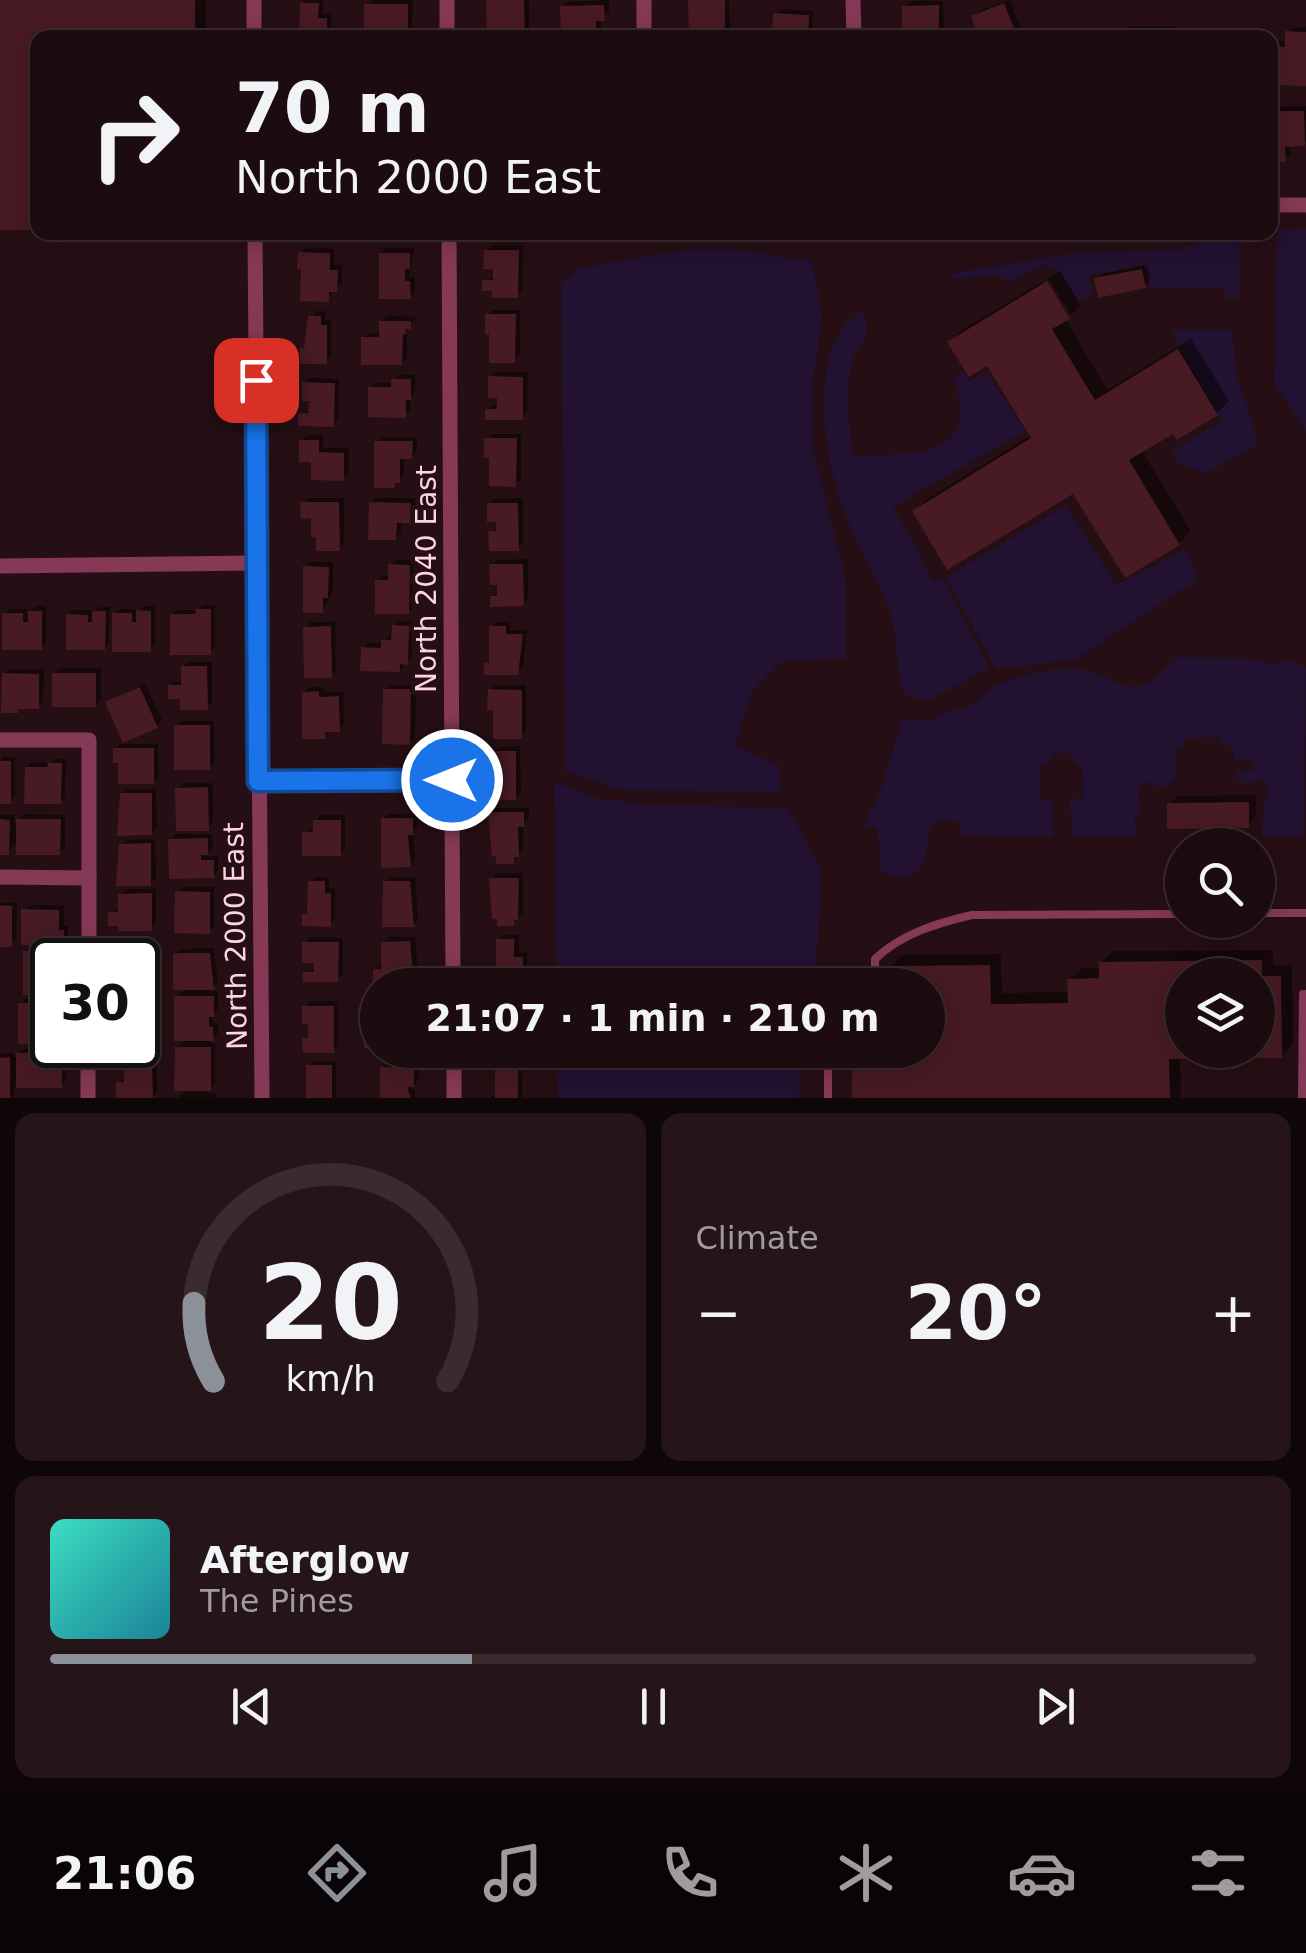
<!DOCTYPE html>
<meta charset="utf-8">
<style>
body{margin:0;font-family:"DejaVu Sans",sans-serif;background:#251418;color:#f1f3f6;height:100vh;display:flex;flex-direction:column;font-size:38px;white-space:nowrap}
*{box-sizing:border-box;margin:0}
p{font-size:32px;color:#a09b9e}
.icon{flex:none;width:55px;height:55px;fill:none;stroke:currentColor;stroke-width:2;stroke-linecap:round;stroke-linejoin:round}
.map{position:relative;height:1098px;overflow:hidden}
.drawer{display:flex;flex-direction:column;gap:15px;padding:15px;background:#0f0608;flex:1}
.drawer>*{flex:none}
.hud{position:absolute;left:30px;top:30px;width:1248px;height:210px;border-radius:20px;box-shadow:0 5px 25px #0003,0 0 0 2px #3a2b2f;background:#1c0b0f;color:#f1f3f6;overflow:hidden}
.buttons{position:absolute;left:1165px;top:828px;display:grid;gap:20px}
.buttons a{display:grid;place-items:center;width:110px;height:110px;border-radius:50%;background:#1c0b0f;box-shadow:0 5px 25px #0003,0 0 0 2px #3a2b2f;font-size:50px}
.speed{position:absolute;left:30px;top:938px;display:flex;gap:20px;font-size:50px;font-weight:700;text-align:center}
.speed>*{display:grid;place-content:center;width:130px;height:130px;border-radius:50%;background:#1c0b0f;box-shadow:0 5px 25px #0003,0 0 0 2px #3a2b2f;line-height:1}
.speed .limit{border:5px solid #111;border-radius:15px;background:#fff;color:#111}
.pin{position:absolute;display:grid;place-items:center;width:85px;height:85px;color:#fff;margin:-42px;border-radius:20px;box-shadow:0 5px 15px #0006}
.me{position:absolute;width:110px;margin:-55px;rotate:270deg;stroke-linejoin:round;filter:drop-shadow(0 0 8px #0008)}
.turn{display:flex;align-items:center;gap:35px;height:210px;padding:0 40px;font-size:45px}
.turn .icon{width:130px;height:130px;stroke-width:2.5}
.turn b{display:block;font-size:70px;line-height:85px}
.big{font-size:75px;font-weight:800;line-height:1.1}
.drawer .tile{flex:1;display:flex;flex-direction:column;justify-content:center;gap:15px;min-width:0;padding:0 35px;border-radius:20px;background:#251418}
.drawer .dial{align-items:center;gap:0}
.dial svg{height:260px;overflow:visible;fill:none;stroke:#3a2b2f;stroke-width:7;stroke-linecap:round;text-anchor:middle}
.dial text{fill:#f1f3f6;stroke:none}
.song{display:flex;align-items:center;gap:30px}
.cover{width:120px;height:120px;border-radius:15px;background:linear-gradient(135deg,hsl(170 70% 55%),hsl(190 70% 35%))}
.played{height:10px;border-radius:5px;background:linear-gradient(90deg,#8c9099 35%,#3a2b2f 35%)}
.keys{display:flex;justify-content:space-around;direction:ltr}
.heat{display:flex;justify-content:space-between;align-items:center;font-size:55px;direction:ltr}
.drawer .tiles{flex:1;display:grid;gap:15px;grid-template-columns:1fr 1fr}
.tile:last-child{grid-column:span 2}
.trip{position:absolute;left:360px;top:968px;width:585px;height:100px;border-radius:50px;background:#1c0b0f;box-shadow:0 5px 25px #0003,0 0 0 2px #3a2b2f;font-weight:800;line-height:100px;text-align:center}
.tab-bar{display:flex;height:160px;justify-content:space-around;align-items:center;background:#0b0406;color:#a09b9e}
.tab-bar .icon{width:70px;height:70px}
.tab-bar .selected{color:#8c9099}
.tab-bar b{font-size:45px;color:#f1f3f6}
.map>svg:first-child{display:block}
.green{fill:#221130}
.shadow{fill:#0007;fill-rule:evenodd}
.building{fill:#471a24;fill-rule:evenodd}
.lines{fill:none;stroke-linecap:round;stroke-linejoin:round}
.service{stroke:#863956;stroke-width:8}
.minor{stroke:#863956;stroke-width:15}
.route-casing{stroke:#114b97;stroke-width:25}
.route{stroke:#1a73e8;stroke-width:18}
.labels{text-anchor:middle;stroke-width:10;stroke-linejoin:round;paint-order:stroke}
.street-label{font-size:28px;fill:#ffd4e1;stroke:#260f14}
</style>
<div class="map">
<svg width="1306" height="1098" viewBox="0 0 1306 1098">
<rect width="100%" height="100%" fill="#260f14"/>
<g class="green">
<path d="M1306 229V430H1305L1274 383 1277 230Z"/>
<path d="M1216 233H1235L1239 237 1240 298H1223V287H1150L1144 265 1089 275 1093 296 1078 300C1052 255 1054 260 1008 282L999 275 958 279 947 274 1075 253 1185 249Z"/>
<path d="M695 249H738L811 261 822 314 813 384V451L846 581V658L782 661 753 690 735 745 780 766V792L621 790 565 771 561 283 580 267Z"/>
<path d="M864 308 867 336C839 365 849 419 853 456 909 453 982 463 954 378L962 372 969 381 987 373 1025 431 893 507 934 581 942 578 989 668 926 702 905 694C894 671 899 644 892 619 883 590 866 563 854 536 833 488 821 439 825 387 828 348 833 332 864 308Z"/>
<path d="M1171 330H1232L1236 374 1257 436 1255 446 1205 474 1176 461 1173 451 1221 421Z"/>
<path d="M1066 505 1116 585 1186 549 1196 573 1195 585 1185 587 1075 660 996 669 946 577Z"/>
<path d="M1179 657 1248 658 1271 664 1292 660 1306 669 1304 836 1262 837 1263 811 1268 791 1262 780 1245 784 1236 778V770L1253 771 1252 759H1234L1232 746 1221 745V737L1185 738 1183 749 1175 750V780L1161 788 1146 781 1138 789 1140 811 1134 817 1138 836H1072L1070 799 1083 798 1082 764H1076L1070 753 1053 754 1048 764 1040 765V799L1053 801V837L963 835 958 822 946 820 932 824C926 836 929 852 923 864 913 881 893 881 880 870 877 854 883 842 875 827L864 825 882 787 902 720H934C945 708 955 712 969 706 978 702 984 692 993 687 1020 674 1054 667 1084 670 1100 672 1123 688 1135 687 1154 685 1164 667 1179 657Z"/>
<path d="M554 782 594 798 652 805 787 808 822 869 815 985H557Z"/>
<path d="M558 1050H801L799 1098H558Z"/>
</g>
<g class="shadow">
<path d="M0 0H206V38H38L0 228Z"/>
<path d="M306 0H323V14H331V38H302L303 4Z"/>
<path d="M371 0H413L412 29 407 34 367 5Z"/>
<path d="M490 0H529V34L525 38H489Z"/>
<path d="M609 0V13L601 18V34L598 38H563L562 7 568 2Z"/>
<path d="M691 0H729L730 32 724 38Z"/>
<path d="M1010 0 1024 38H982L974 17 979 11Z"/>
<path d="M910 1H943L944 38H905V7Z"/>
<path d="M781 9 813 11 812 38H775L776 14Z"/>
<path d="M1125 27H1176V38H1120Z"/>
<path d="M1293 27H1306V82H1270V42H1288V32Z"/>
<path d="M1197 30H1244V38H1192Z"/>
<path d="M1306 106V141L1290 144V155L1285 160H1270V111L1274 107Z"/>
<path d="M492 245 523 246 522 290 517 296 485 281 496 276 486 251Z"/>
<path d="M306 248 334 249V265H342V284L333 289 328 299 300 253Z"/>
<path d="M386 248H414L409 277H415V292L410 297 381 254Z"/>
<path d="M1147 265 1150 281 1145 286 1097 279 1102 274Z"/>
<path d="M1060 271 1080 305 1071 315 1048 278Z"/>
<path d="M1044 281 1107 390 1191 339 1229 401 1217 413 1178 437 1174 430 1141 450 1191 531 1179 543 1126 575 1074 490 915 511 926 500 1032 435 988 363 950 342 962 330Z"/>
<path d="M493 310H520V355L514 361 488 315Z"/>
<path d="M316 311H325V320H331V356L326 361 302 349 307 344V326Z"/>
<path d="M387 316 416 317 407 330V358L401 363 364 338 369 333H381V322Z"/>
<path d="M496 372H528L527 412 522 418 488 410 493 405H499L490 377Z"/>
<path d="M399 374 415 375V392L410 397V410L405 415 371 388 376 383H393Z"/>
<path d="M310 378 339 379 338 419 333 424 301 414 311 409 304 383Z"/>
<path d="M492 434H521V479L515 484 491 456 487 439Z"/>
<path d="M307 435H323V448H349V473L343 478 313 460 301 441Z"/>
<path d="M382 437H417V451L411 457H404V475L394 486 377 442Z"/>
<path d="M308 498H344V543L339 548 303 503Z"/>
<path d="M376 498H416L415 515 410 520H401V532L395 538 371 503Z"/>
<path d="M523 498V543L518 548 491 532 499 527 489 504 495 499Z"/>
<path d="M528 559V599L523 604 492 597 500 591 492 565 497 560Z"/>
<path d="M396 560H414L413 607 408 612 378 581 383 576H390V566Z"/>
<path d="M311 562H333V590L322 611 306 567Z"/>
<path d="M203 605H215V647L210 652 172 615 177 610H198Z"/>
<path d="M35 606H46V643L41 648 4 614 10 609H27V615Z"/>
<path d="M144 606H155V644L150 649 115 614 120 609H136V614Z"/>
<path d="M100 607H110L109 643 104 648 69 615 74 610H92V614Z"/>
<path d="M399 621 413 622 412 657 399 670 363 648 369 643H384L389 635 394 636V627Z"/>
<path d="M310 622H335L336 670 331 675 305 628Z"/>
<path d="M496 622H510V630H527L523 667 517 672 486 664 491 659V627Z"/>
<path d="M189 662H212V702L206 707 183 697 170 686 175 681H183V667Z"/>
<path d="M59 668H101V699L95 705 54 674Z"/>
<path d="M10 669H44L43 701 38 706H21L16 711 4 674Z"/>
<path d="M145 683 162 720 156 726 108 703Z"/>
<path d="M391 685H416L415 737 409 742 386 690Z"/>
<path d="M495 685H526V731L521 737 496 707 490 690Z"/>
<path d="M309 687H323L324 692H343L344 724 338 730H331L324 736 304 693Z"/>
<path d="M182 721H214L215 762 209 767 176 726Z"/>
<path d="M121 744H158L159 777 153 782 120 760 116 749Z"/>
<path d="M520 746 521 792 515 797 493 752 499 747Z"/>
<path d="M2 757H15V796L10 801H0Z"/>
<path d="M55 759H66L65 796 60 802 27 768 32 762 51 763Z"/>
<path d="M183 783H213V823L208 828 178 789Z"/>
<path d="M128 789H156L157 827 151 833 122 794Z"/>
<path d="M1256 795V816L1248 825 1169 804 1178 796Z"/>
<path d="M496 808H529V819L523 825V849L513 861 491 813Z"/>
<path d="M24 814 65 815V847L59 853 18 842 8 852H0V815H14V824Z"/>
<path d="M389 814H417V827L413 832 415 860 410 865 383 819Z"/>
<path d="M321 815H345V848L339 853 305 833 316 828V821Z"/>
<path d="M176 834H212L213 847 204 856H218V871L213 876 171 840Z"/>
<path d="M155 839 156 878 150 883 121 845 127 840Z"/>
<path d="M497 873H523V912L513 923 492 878Z"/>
<path d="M316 877H329V888H335V919L330 924 304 915 310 909V882Z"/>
<path d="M391 877H415L418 919 413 925 385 882Z"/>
<path d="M183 887H214V926L209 931 177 892Z"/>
<path d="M126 889H156V923L151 929 111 913 121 908V895Z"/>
<path d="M17 902 16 939 11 944H0V903Z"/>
<path d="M29 905H64V926H68V938L59 947H64V960H52V993L25 992V952L35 943 24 910Z"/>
<path d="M504 935H519V953H527V981L523 985H495L499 941Z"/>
<path d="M310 937 343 938V974L337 979 306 973 316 968 305 943Z"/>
<path d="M389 937H415L418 974 409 985H384L376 970 381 965 383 943Z"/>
<path d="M214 948 218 982 209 991H218V1009L213 1014V1023H218V1033L209 1043H215V1083L205 1093H216V1098H178L188 1088 177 1048 186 1039 177 997 186 988 175 954 181 949Z"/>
<path d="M1273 950V965H1292L1293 1044 1281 1056 1180 1057 1181 1098H855L854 1050H928V985H891L890 967 902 955 1001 954 1002 993 1070 992V980L1082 968H1101V963L1113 951ZM1182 975H1258V1050H1182Z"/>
<path d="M126 954H156V995L151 1001H138V960H121Z"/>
<path d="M26 999H52V1042L20 1041 21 1004Z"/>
<path d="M310 1001H338V1045L333 1050 305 1039 311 1033 305 1007Z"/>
<path d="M138 1008H154L155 1048 149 1053 118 1045H138Z"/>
<path d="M24 1049H66V1080L61 1086H15V1094L11 1098H0V1053H14V1058Z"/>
<path d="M131 1060H157V1092L152 1097 118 1083 126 1078V1065Z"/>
<path d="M314 1061H336V1098H308L309 1066Z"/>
<path d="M503 1062H522V1098H490L496 1092 497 1067Z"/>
<path d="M388 1063H418L419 1079 409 1089H415V1098H383V1068Z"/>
</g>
<g class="building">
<path d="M0 0H195V38H38V230H0Z"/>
<path d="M486 0H524L525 38H487Z"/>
<path d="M688 0H725V38H689Z"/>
<path d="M300 3H319L318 18H327V38H299Z"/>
<path d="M1004 3 1018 38H979L971 16Z"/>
<path d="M364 4H408V37L364 36Z"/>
<path d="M604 5 605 21H596L597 38H561L560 6Z"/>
<path d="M939 5V38H902V6Z"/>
<path d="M773 13 809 15 808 38H772Z"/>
<path d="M1285 31 1306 32V86L1270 85V46L1285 47Z"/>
<rect x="1117" y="32" width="55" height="6"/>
<path d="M1270 111H1304L1305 146 1285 147 1286 162 1270 163Z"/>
<path d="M484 250H519L518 298H492V291H482V280H493V269H483Z"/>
<path d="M298 252 330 253V270H338L337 292H329V302L300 301 301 269H297Z"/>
<path d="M379 253H410V269H405V281H410L411 299H379Z"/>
<path d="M1142 269 1146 288 1098 298 1094 278Z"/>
<path d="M1047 281 1070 319 1052 329 1095 400 1178 349 1218 415 1177 440 1173 434 1129 460 1180 545 1125 578 1073 494 947 570 912 511 1031 438 987 366 969 377 947 342Z"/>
<path d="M485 314H516L515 363H489V334H485Z"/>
<path d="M308 316H321V325H327V364H300V348H304Z"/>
<path d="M379 321H411V329H406V334H403L402 365H361V337H379Z"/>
<path d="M488 376 523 377V420H485V409H497V398H488Z"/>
<path d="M391 379H411V400H406V418L368 417V387H391Z"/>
<path d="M302 382 335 383 334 427 298 426V413H308L309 401H302Z"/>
<path d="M484 438H517L516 487 489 486V458H484Z"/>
<path d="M299 440H319V452L344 453V481L311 480V462H299Z"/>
<path d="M374 441H413L412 459H400V483H395V488H374Z"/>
<path d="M300 502H339L340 551H316V537H311V518L301 519Z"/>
<path d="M369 502 411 503V523H397L396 540H368Z"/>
<path d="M487 503H518L519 551H489L488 531H496V522H487Z"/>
<path d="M388 564 410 565 409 614H375V580H388Z"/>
<path d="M489 564H523L524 606 490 607V596H497V585H490Z"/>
<path d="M303 566 329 567 328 598H323V613H303Z"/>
<path d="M195 609H211V655H170V614H196Z"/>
<path d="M136 610 151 611V652H112V613H132V622H136Z"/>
<path d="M28 611H42V650H2V613H23V622H28Z"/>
<path d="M92 611H106L105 650H66V614L88 615V622H92Z"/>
<path d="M392 625 409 626 408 665 400 664V672L360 671 361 647 381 648V640H391Z"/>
<path d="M331 626 332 678H304L303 627Z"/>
<path d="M489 626H506V634H523L518 675H484V663H489Z"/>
<path d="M181 666H207L208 710H180V699H168V685H181Z"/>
<path d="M2 673 39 674V709H18V713H1Z"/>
<rect x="52" y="673" width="44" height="34"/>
<path d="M140 687 158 728 123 743 105 702Z"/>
<path d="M383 689H411L410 745 382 744Z"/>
<path d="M488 689 522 690V739H493V710H487Z"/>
<path d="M319 691V697L339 696 340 732H325V739H302V692Z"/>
<rect x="174" y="725" width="36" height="45"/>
<path d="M113 748H154V784H118V763H113Z"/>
<rect x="491" y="751" width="25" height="49"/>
<rect x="0" y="761" width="11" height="43"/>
<path d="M48 763H62L61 804H24L25 767H47Z"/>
<path d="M208 787 209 831H176L175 788Z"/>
<path d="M120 793H152V835L117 836Z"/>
<path d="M1249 802V828L1167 829V803Z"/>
<path d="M488 812H524V827H518L519 857H514V864H496V856L492 857Z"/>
<path d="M381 818H413V835H408L411 867 381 868Z"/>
<path d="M0 819 10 820 9 855H0Z"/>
<path d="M16 819H61L60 855H16Z"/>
<path d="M313 820H341V856H302V832H313Z"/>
<path d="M208 838V855H201V860H214V878L169 879 168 839Z"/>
<path d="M151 843V886H116L119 844Z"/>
<path d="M489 878H519L518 920H514V926H497V919H492Z"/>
<path d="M308 881H325V893H331V927L302 926V914H307Z"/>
<path d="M383 881H410L414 927H382Z"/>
<path d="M175 891 210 892V934L174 933Z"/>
<path d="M152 893V931H118V926H108V912H118V894Z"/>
<path d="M0 905 12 906V947H0Z"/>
<path d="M21 909 59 910V930H64V946L21 945Z"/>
<path d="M496 939H514V957H523V985H492V968H496Z"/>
<path d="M410 941 414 981H409V985L373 986V969H381V942Z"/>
<path d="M302 942H339L338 982H303V972H314V963H302Z"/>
<path d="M23 951H60V960H52V995H23Z"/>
<path d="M173 953H210L214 990H173Z"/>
<rect x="138" y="958" width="14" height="45"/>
<path d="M1262 960V976H1281L1282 1058 1169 1059 1170 1098H852V1050H928V985H888V966L990 965 991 1004 1068 1003 1067 979 1099 978V962ZM1182 975H1258V1050H1182Z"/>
<path d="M174 996H214V1017H209V1027H213L214 1041H174Z"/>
<rect x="18" y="1003" width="34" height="41"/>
<path d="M302 1006H334V1053H303L302 1038H308V1024H302Z"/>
<path d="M138 1012H150L151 1056H116V1045H138Z"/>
<path d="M363 1024H378V1048H364Z"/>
<path d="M175 1047H211V1091H174Z"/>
<rect x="16" y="1053" width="46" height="35"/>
<path d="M10 1057V1098H0V1058Z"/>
<path d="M124 1064H152L153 1098H116V1082H124Z"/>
<rect x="306" y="1065" width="26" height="33"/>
<rect x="495" y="1066" width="23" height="32"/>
<path d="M380 1067H414V1087H407L411 1098H380Z"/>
</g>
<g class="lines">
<g class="service">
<path d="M1258 913H1306"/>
<path d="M875 985V959C901 934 937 923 972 915L1182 914"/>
<path d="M828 1050V1098"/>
<path d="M1302 1098 1303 994H1306"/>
</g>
<g class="minor">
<path d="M254 0V38"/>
<path d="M447 0V38"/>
<path d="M644 0V38"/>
<path d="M853 0 854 38"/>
<path d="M1270 205H1306"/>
<path d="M255 232 262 1098"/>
<path d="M449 232 453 985"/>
<path d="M0 566 257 563"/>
<path d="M0 740H89V960"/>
<path d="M258 781 452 780"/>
<path d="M0 877 89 878"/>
<path d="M454 1050V1098"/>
<path d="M88 1098V1045"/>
</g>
</g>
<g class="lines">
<defs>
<path id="route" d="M256 380 258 781 452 780"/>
</defs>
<use href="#route" class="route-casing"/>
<use href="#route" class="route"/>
</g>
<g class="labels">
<g class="street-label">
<text transform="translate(426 579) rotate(-90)" y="10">North 2040 East</text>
<text transform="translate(235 936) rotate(-91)" y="10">North 2000 East</text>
</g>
</g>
</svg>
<div class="buttons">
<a><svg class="icon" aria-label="search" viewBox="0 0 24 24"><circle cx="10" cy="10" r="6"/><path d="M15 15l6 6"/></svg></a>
<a><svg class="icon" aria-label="layers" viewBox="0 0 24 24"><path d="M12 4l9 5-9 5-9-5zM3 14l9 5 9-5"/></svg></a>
</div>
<div class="speed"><div class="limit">30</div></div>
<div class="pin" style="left:256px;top:380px;background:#d93025"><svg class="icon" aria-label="arrive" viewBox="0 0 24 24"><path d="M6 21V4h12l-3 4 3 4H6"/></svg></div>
<svg class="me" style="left:452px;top:780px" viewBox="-20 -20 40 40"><circle r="17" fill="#1a73e8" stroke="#fff" stroke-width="3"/><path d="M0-11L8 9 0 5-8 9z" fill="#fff"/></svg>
<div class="trip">21:07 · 1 min · 210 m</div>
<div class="hud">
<div class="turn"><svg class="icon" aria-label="right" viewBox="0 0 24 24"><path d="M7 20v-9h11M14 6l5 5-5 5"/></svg><div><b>70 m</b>North 2000 East</div></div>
</div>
</div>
<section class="drawer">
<div class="tiles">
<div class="tile dial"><svg viewBox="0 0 100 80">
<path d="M14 69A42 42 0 1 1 86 69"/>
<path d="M14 69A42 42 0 0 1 8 45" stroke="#8c9099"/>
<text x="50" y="56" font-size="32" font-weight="700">20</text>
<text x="50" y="72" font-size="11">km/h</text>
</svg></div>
<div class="tile"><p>Climate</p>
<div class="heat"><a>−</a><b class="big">20°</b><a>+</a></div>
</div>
<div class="tile">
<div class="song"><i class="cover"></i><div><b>Afterglow</b><p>The Pines</p></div></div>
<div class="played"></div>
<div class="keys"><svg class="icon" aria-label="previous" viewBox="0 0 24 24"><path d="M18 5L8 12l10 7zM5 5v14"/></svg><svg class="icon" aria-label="pause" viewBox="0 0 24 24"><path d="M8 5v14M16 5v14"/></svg><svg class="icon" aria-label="next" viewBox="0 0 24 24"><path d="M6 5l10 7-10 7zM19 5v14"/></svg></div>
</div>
</div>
</section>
<nav class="tab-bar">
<b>21:06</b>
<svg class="icon selected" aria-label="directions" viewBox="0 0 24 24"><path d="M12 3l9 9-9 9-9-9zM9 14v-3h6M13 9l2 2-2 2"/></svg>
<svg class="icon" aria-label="music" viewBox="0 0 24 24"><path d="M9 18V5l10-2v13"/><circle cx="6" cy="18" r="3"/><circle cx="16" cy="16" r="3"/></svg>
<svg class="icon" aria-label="phone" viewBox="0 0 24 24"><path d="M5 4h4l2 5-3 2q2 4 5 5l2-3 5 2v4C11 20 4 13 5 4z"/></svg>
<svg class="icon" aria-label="climate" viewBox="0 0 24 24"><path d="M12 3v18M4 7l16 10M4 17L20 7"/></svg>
<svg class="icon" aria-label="car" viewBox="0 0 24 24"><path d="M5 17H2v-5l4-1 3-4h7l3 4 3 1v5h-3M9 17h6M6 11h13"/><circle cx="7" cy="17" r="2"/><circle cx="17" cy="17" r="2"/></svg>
<svg class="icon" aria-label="filters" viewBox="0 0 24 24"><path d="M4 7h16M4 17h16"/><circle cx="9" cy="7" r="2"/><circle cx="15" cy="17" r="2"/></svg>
</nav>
